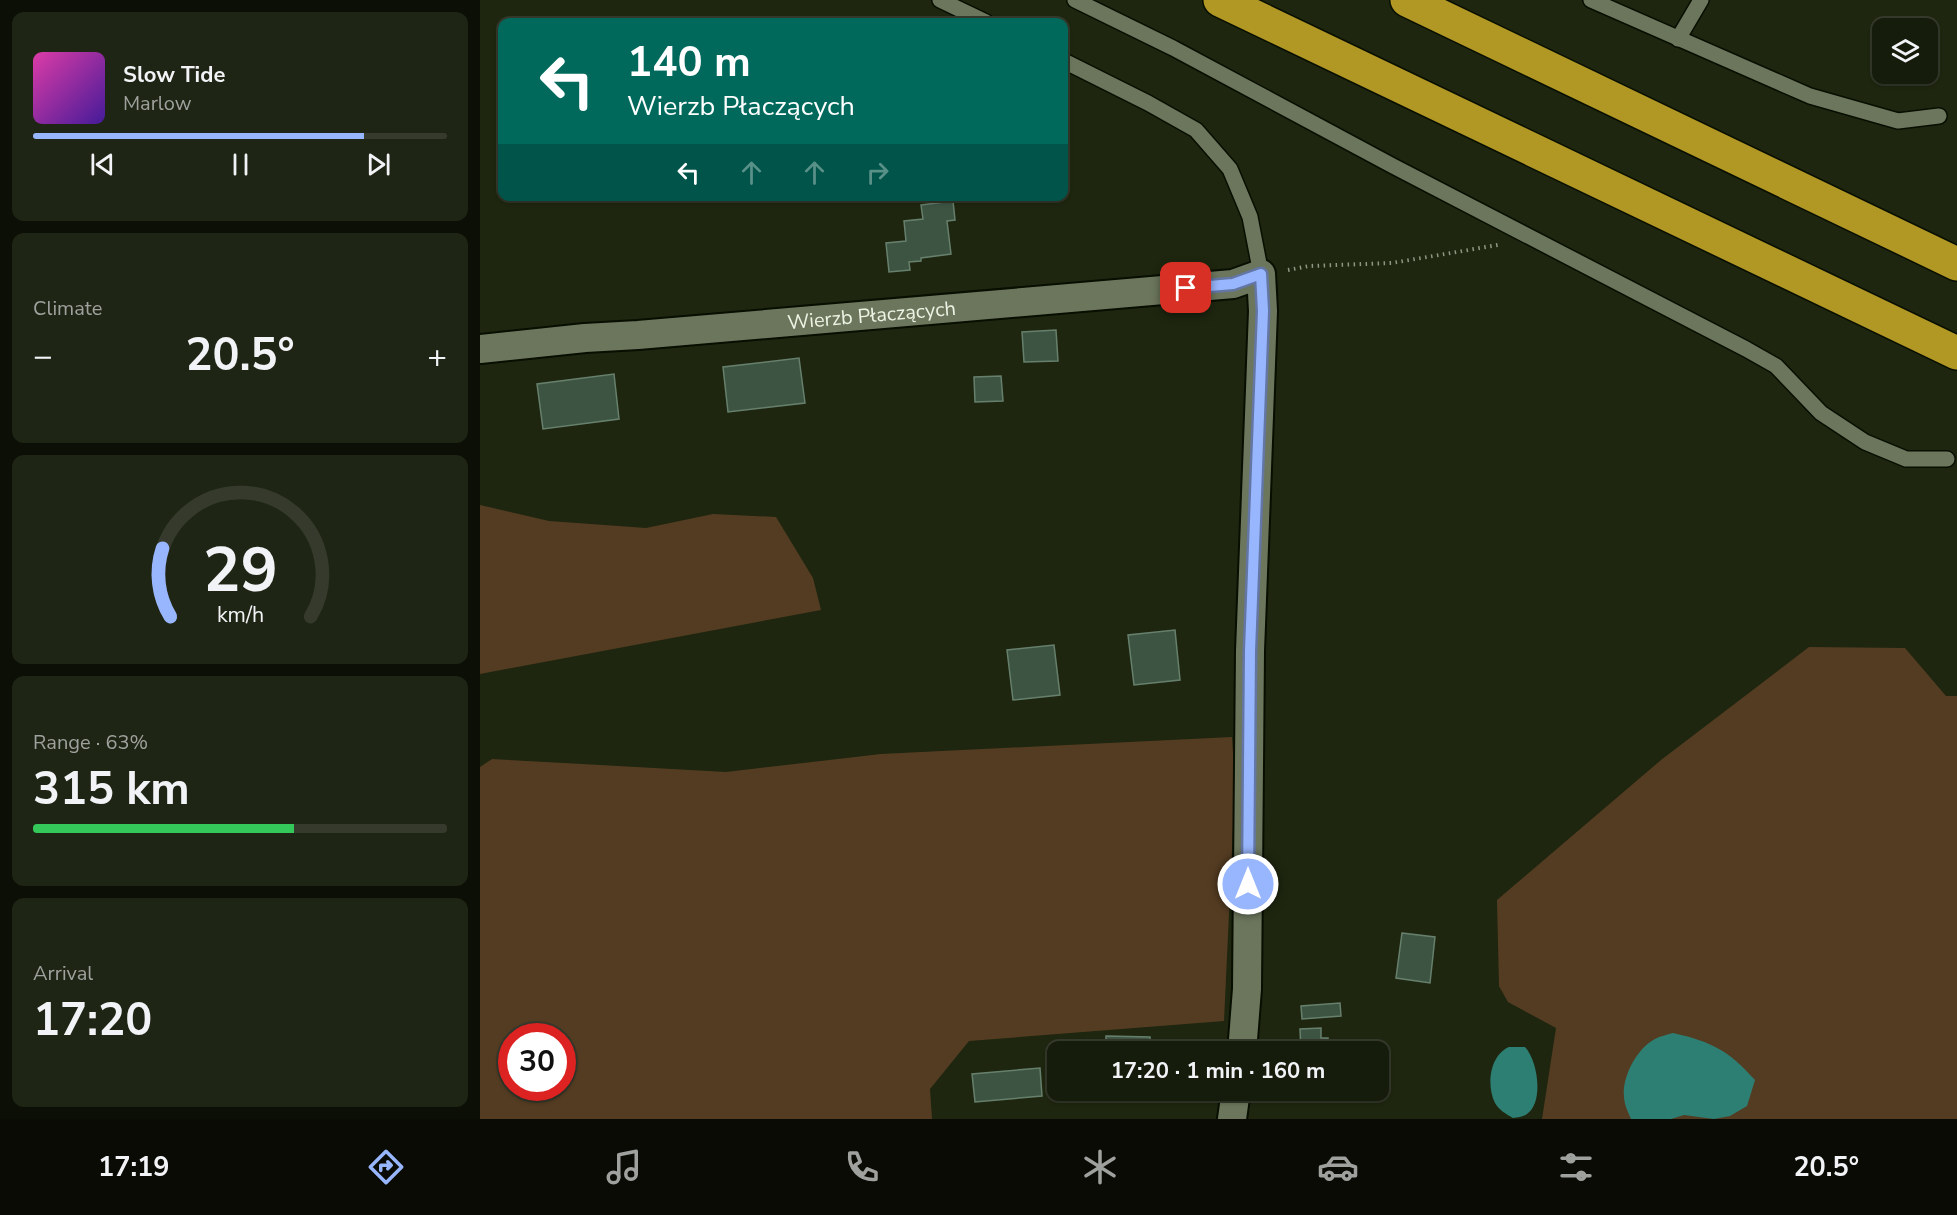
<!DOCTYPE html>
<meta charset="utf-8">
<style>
body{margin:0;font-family:"Nunito Sans",sans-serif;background:#1f2514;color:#f1f3f6;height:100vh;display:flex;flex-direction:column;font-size:22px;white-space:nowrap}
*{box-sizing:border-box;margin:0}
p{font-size:20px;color:#9ea19d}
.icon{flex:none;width:33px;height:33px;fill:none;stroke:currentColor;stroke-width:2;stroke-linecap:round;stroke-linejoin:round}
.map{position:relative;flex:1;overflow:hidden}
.sheet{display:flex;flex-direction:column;gap:12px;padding:12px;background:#0c0f06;width:480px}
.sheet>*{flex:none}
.top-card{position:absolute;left:18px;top:18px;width:570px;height:183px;border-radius:12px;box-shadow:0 2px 4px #0004,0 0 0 2px #353a2c;background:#00695c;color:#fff;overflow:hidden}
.tools{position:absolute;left:1392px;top:18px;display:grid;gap:12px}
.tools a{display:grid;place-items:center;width:66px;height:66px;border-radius:12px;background:#161c0b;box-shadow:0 2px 4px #0004,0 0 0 2px #353a2c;font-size:30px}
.speed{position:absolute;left:18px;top:1023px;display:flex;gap:12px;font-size:30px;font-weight:700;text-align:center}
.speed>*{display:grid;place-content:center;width:78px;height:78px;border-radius:50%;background:#161c0b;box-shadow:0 2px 4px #0004,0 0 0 2px #353a2c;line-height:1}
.speed .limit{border:9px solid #d22;background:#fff;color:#111}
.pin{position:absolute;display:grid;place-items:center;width:51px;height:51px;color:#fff;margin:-26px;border-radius:12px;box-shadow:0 3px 9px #0006}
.me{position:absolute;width:66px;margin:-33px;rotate:0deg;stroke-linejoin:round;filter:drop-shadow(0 0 4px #0008)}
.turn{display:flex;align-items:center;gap:21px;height:126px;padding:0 30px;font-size:27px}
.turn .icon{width:78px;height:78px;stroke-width:2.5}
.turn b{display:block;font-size:42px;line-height:51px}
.lanes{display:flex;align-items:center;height:57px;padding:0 30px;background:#0003;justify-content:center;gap:30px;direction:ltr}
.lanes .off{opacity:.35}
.big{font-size:45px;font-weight:700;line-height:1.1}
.sheet .widget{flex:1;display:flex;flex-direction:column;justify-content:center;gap:9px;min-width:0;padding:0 21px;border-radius:12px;background:#1f2514}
.sheet .dial{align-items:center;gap:0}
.dial svg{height:156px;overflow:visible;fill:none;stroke:#353a2c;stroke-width:7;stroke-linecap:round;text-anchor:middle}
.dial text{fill:#f1f3f6;stroke:none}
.song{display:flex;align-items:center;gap:18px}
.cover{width:72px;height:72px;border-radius:9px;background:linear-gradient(135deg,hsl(320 70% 55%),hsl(260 70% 35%))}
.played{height:6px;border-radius:3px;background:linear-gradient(90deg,#98b6fd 80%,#353a2c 80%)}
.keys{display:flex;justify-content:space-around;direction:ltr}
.heat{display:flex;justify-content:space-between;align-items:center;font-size:33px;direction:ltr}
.charge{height:9px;border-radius:4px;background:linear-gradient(90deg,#34c759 63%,#353a2c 0)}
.trip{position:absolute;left:567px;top:1041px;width:342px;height:60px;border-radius:12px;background:#161c0b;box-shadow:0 2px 4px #0004,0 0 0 2px #353a2c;font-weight:700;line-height:60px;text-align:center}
.tab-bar{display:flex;height:96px;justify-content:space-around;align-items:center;background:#090b04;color:#9ea19d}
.tab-bar .icon{width:42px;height:42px}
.tab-bar .active{color:#98b6fd}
.tab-bar b{font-size:27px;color:#f1f3f6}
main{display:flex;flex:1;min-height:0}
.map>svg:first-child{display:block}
.green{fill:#543c22;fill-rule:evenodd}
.water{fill:#2e7f73}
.building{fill:#3d5443;stroke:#67806d;stroke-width:1.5}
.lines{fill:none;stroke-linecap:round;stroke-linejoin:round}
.service-casing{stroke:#080e00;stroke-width:18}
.minor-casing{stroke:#080e00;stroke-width:32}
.motorway-casing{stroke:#080e00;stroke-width:36}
.path{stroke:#909684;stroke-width:4;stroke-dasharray:1.5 4.5;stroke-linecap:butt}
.service{stroke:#6c765c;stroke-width:15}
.minor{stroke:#6c765c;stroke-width:28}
.motorway{stroke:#b19724;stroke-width:33}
.route-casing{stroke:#6376a4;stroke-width:15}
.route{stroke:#98b6fd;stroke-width:10}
.labels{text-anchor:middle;stroke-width:5;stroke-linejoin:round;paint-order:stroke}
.street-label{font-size:20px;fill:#edf3e4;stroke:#151c06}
</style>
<main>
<section class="sheet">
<div class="widget">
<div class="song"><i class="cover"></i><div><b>Slow Tide</b><p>Marlow</p></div></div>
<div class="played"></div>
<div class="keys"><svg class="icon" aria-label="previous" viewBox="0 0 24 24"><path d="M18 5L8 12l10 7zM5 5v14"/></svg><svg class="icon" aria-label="pause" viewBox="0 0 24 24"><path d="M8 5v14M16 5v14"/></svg><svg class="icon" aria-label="next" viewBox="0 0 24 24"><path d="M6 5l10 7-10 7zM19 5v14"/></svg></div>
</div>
<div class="widget"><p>Climate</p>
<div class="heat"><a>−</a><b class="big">20.5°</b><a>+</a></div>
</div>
<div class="widget dial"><svg viewBox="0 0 100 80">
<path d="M14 69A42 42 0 1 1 86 69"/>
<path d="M14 69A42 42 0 0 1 10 34" stroke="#98b6fd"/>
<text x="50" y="56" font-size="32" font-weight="700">29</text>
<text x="50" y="72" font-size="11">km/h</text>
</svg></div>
<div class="widget"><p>Range · 63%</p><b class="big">315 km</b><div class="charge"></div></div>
<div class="widget"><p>Arrival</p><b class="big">17:20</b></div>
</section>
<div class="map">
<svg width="1477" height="1119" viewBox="0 0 1477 1119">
<rect width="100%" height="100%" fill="#1e260f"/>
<g class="green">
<path d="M0 505 69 521 166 528 233 514 296 517 333 578 341 610 0 674Z"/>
<path d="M1329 647 1425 648 1466 696H1477V1119H1062L1076 1028 1028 1002 1019 986 1017 900 1181 760Z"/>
<path d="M752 737 755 785 744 1021 489 1041 450 1089 452 1119H0V767L12 759 246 772 401 754ZM32 1036H82V1088H32Z"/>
</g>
<g class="water">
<path d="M1193 1033C1232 1042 1248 1050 1275 1080L1267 1106 1250 1116 1234 1119 1204 1115 1191 1119H1151C1148 1112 1144 1104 1144 1096 1142 1077 1157 1048 1175 1039 1180 1036 1187 1035 1193 1033Z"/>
<path d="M1029 1047H1045C1058 1061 1064 1102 1047 1114 1043 1117 1038 1117 1033 1118 1026 1114 1019 1110 1015 1103 1006 1085 1010 1055 1029 1047Z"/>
</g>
<g class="building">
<path d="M473 201 475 220 467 221 471 254 441 258V261L429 262 430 270 409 272 406 243 426 241 424 221 443 219 441 205Z"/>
<path d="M576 330 578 361 544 362 542 332Z"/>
<path d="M319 358 325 403 248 412 243 367Z"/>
<path d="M134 374 139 419 63 429 57 384Z"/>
<path d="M521 376 523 401 495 402 494 377Z"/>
<path d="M695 630 700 680 654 685 648 635Z"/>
<path d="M574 645 580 695 533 700 527 650Z"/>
<path d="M922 933 955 937 950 983 916 978Z"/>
<path d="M860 1003 861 1016 822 1019 821 1006Z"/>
<path d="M841 1028V1038H848V1052H821L820 1029Z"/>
<path d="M626 1036 670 1037V1052H626Z"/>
<path d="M560 1068 562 1096 495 1102 492 1074Z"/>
</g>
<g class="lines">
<defs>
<g id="service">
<path d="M460 0 506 22"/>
<path d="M595 0 693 48 913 166 1266 349 1296 366 1341 413 1385 442 1426 459H1467"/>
<path d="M1111 0 1330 96 1418 121 1459 116"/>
<path d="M1198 39 1221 0"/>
<path d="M584 61 668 103 716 130 750 169 770 217 781 274"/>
</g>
<g id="minor">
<path id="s1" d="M0 349 105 338 158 335 753 284 781 274 783 311 770 651 767 989 762 1052"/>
<path d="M752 1119 756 1090"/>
</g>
<g id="motorway">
<path d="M740 0 1477 353"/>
<path d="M927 0 1477 264"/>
</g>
</defs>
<use href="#service" class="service-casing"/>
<use href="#minor" class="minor-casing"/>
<use href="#motorway" class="motorway-casing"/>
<path class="path" d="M808 270 829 266 912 263 1018 245"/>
<use href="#service" class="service"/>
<use href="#minor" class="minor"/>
<use href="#motorway" class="motorway"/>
</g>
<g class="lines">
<defs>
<path id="route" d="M706 288 753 284 781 274 783 311 770 651 768 884"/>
</defs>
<use href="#route" class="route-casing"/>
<use href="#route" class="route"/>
</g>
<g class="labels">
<g class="street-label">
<text dy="7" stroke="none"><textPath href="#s1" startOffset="393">Wierzb Płaczących</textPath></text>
</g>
</g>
</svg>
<div class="tools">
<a><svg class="icon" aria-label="layers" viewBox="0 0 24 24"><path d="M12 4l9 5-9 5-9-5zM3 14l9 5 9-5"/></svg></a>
</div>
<div class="speed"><div class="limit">30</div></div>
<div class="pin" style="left:706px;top:288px;background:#d93025"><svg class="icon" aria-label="arrive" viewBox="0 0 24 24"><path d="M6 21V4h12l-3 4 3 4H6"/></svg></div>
<svg class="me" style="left:768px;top:884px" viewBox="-20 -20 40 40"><circle r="17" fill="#98b6fd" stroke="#fff" stroke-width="3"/><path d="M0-11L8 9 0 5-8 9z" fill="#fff"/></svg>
<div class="trip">17:20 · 1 min · 160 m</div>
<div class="top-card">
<div class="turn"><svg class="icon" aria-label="left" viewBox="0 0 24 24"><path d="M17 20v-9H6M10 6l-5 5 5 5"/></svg><div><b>140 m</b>Wierzb Płaczących</div></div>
<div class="lanes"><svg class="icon" aria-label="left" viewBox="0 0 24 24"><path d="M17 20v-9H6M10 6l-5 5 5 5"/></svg><svg class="icon off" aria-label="ahead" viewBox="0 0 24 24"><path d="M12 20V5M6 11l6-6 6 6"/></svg><svg class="icon off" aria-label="ahead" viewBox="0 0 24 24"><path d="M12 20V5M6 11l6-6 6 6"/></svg><svg class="icon off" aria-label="right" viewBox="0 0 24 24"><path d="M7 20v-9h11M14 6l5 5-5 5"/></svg></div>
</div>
</div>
</main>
<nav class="tab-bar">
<b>17:19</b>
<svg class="icon active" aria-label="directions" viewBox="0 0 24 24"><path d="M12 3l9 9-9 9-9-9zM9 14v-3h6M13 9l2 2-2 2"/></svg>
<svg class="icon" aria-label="music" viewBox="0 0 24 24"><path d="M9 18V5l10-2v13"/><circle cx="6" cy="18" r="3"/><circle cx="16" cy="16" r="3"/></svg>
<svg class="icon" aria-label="phone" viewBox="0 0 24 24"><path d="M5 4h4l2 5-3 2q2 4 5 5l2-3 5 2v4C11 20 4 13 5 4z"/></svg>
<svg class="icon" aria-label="climate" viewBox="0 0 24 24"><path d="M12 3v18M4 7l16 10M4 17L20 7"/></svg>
<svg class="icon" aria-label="car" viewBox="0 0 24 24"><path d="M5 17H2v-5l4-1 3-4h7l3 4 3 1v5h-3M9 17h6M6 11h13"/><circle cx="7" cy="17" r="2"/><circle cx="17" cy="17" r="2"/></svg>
<svg class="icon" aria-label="filters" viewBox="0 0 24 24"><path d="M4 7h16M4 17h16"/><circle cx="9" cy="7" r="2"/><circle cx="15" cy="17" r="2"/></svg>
<b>20.5°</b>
</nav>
